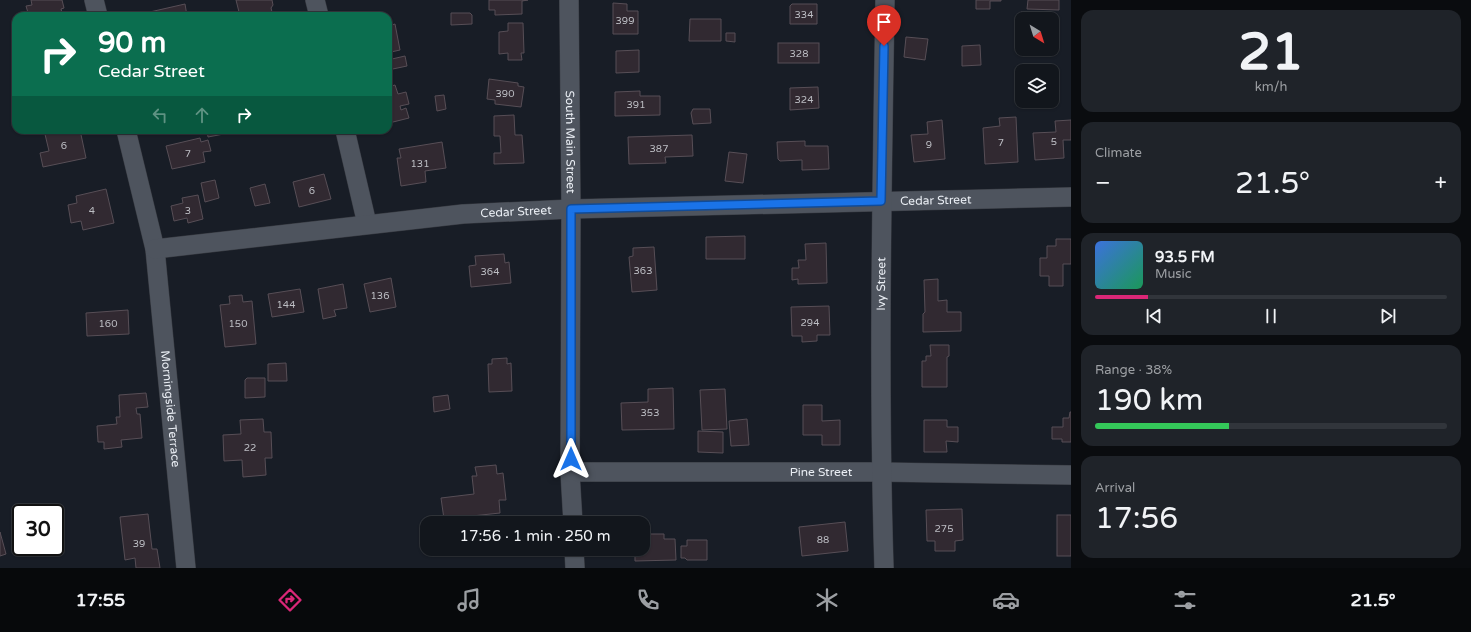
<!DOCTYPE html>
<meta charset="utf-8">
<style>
body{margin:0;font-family:"Varela Round",sans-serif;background:#1f2329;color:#f1f3f6;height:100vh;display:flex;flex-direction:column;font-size:15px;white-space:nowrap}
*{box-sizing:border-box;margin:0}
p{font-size:13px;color:#9c9fa3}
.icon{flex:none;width:22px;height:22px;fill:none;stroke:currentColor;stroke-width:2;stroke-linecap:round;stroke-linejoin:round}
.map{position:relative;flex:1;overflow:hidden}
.drawer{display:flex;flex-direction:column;gap:10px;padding:10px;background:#0a0c0f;width:400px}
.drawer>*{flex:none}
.guide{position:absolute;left:12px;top:12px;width:380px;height:122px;border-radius:12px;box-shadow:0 1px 3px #0004,0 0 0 1px #31353b;background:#0b6e4f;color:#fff;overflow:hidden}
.needle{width:26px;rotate:142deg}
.buttons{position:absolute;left:1015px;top:12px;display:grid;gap:8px}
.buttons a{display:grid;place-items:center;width:44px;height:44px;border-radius:8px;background:#12161c;box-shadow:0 1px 3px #0004,0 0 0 1px #31353b;font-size:20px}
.speed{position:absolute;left:12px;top:504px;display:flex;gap:8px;font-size:20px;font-weight:700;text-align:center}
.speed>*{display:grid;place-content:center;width:52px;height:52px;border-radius:50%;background:#12161c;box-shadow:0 1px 3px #0004,0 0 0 1px #31353b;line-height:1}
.speed .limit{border:2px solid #111;border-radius:6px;background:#fff;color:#111}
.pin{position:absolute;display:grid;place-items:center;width:34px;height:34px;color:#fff;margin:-41px -17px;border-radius:50% 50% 50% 0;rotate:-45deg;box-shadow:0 0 4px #0007}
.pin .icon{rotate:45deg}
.me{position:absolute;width:44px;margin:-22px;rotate:0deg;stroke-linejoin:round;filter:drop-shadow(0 0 3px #0008)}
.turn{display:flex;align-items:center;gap:14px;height:84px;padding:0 20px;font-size:18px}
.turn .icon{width:52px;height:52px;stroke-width:2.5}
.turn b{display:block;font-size:28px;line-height:34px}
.lanes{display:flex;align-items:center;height:38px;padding:0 20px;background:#0003;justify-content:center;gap:20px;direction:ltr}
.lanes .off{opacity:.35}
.big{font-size:30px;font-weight:600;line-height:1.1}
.drawer .tile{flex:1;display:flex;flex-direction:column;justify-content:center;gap:6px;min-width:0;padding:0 14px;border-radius:12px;background:#1f2329}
.drawer .dial{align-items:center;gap:0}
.dial b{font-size:52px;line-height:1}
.song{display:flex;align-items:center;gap:12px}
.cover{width:48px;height:48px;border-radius:6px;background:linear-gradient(135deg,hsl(220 70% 55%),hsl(150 70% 35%))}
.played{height:4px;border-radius:2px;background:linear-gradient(90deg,#db2777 15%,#31353b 15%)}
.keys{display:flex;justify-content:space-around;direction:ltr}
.heat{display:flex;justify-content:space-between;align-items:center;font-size:22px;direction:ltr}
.charge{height:6px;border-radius:3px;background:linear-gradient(90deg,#34c759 38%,#31353b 0)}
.trip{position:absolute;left:420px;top:516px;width:230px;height:40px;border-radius:12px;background:#12161c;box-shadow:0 1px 3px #0004,0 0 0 1px #31353b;font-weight:600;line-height:40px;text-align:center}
.tabs{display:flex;height:64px;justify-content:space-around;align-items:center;background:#07090b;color:#9c9fa3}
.tabs .icon{width:28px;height:28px}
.tabs .current{color:#db2777}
.tabs b{font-size:18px;color:#f1f3f6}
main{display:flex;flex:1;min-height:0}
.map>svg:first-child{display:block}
.building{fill:#312931;stroke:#574e56}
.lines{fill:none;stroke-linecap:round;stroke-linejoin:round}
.street-casing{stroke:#373a41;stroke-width:20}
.street{stroke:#4e545e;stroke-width:19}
.route-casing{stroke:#114b97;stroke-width:10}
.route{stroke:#1a73e8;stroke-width:7}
.labels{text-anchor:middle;stroke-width:4;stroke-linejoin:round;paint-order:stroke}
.number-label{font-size:10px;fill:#bcbdc3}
.street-label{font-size:12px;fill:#eaeef4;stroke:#06070b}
</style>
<main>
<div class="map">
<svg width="1071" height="568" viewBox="0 0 1071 568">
<rect width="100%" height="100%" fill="#181d26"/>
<g class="building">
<path d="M31 0H62L64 8 61 9 63 16H35L34 14 29 16 26 6 32 5Z"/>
<path d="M236 0H272L273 5 271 8 273 16H240Z"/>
<path d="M489 0H528L522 1V14L495 15V10H489Z"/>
<path d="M976 0H1001V1H990V9H976Z"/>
<path d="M1028 0H1059V10L1027 9Z"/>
<path d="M613 3 627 4V11H638V34H613Z"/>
<path d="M185 4 187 16H141V14Z"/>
<path d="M792 4H817V24H790V6Z"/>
<path d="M1021 12H1029L1030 19H1022V34H1019V15Z"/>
<path d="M451 13H470L472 15V24L451 25Z"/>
<path d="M690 19H721V41H689Z"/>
<path d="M508 23H523L524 53H521L522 60H508V53L499 54V32L508 31Z"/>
<path d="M395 24 400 50 391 52 392 59 405 56 407 66 388 70V26Z"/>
<path d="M726 33H735V42L726 41Z"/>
<path d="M906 37 928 39 925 60 904 57Z"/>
<rect x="778" y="43" width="41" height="20"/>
<path d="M980 45 981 65 962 66V46Z"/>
<path d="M639 50V72L616 73V51Z"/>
<path d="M489 79 518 83V86L524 87 521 107 495 104V100L487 99Z"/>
<path d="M395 85 398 94 406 92 409 104 400 106 401 110 406 108 409 118 389 123 388 87Z"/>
<path d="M818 87 819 108 790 110V88Z"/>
<path d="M640 91V96H660V115L615 116V92Z"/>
<path d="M444 95 446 109 437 111 435 96Z"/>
<path d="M693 109H710L711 123 693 124 691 113Z"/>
<path d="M514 115 515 135H522L524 163 494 164V153H501L500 136H494V116Z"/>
<path d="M1016 117 1018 162 985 164 983 128 1000 126 999 118Z"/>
<path d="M942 120 945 159 914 162 911 135 928 134 927 122Z"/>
<path d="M1071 120V140H1063L1064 158 1035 160 1033 133 1056 132 1055 121Z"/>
<path d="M44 130H80L86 158 43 167 40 153 49 151Z"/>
<path d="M207 130H229V133L208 137Z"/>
<path d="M692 135 693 156 665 157 666 163 629 164 628 137Z"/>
<path d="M200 138 201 142 208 140 211 151 203 152 205 162 172 169 166 146Z"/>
<path d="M805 141V146H828L829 169 802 170V160L780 161 778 159 777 142Z"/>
<path d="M442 142 446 168 425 171 426 182 401 186 397 158H401L399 149Z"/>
<path d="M729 152 747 154 743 183 725 181Z"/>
<path d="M324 174 331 199 299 207 293 182Z"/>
<path d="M215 180 219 198 205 202 201 183Z"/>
<path d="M265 184 270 203 255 206 250 188Z"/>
<path d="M106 189 114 223 83 230 81 221 71 223 68 205 77 203 76 196Z"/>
<path d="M198 195 203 219 188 223 187 218 174 221 171 206 183 203 182 198Z"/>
<path d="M745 236V259H706V237Z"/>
<path d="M1056 239H1071V264H1063V286H1049V276H1040V258H1047V246H1056Z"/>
<path d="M826 243 827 283 798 284V279L792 280V268H799L798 260H806L805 244Z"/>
<path d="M654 247 657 290 632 292 629 257 633 256V248Z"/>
<path d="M504 254 505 263 509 262 511 283 471 287 469 266 476 265 475 256Z"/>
<path d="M391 278 396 307 370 312 364 284Z"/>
<path d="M938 279V301L947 300V312H961V331L923 332V314L925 312 924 280Z"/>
<path d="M343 284 347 308 334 310 336 316 323 319 318 289Z"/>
<path d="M300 289 304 312 272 317 268 294Z"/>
<path d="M242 295 243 302 252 301 256 344 225 347 220 305 230 304 229 296Z"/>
<path d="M829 306 830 335H817V341L802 342V336H792L791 307Z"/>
<path d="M128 310 129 334 87 336 86 313Z"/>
<path d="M930 345H949V356L947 357V387H922V361H926V356H931Z"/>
<path d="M507 358V364L511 363 512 391 489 392 488 364H492V359Z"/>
<path d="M286 363 287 381H268V364Z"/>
<path d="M247 378H265V397L245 398V380Z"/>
<path d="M673 388 674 429 622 430 621 403 648 402V389Z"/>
<path d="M725 389 727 429 702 430 700 390Z"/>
<path d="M146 393 148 407 136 408 137 414H140L142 438 121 440 122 447 104 449V442H98L97 426 117 424 116 417H120L119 395Z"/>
<path d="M448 395 450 409 434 412 433 397Z"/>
<path d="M803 405H822V421L840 420V445H822V435H803Z"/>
<path d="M1070 412H1071V442H1062V439H1052V427H1063V418H1069Z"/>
<path d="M263 419 264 432H271L272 458H265L266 475 243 477 242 460 224 461 223 435 241 434 240 420Z"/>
<path d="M747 419 749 445 731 446 729 421Z"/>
<path d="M924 420H947V427H958V442L946 441 947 452H924Z"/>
<path d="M698 431 723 432V453L698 452Z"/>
<path d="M496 465 497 474 503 473 506 500H499L500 513 444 519 441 498 474 494 472 476H477L475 467Z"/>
<path d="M962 509 963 540 955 541V551H935V541H927L926 510Z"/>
<path d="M148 514 152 549H157L160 568H136L135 558 125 560 120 517Z"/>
<rect x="1057" y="515" width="14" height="41"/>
<path d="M845 522 848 551 802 556 799 527Z"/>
<path d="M0 532 6 554 0 556Z"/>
<path d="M645 534H664V539H675L676 560 635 561V549H643V539H645Z"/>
<path d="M687 540H707V560H687L685 558H681V546H687Z"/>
</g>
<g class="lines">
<defs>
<g id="street">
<path d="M94 0 98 16"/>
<path d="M315 0 319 16"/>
<path id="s1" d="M569 0 571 209 570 472 573 523"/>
<path id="s2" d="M126 130 155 249 186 568"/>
<path d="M345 130 367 224"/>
<path id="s3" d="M155 249 463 214 571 209 1071 197"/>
<path id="s4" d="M570 472H881L1071 475"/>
<path d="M574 549 575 568"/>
<path id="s5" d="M884 568C878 379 882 189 885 0"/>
</g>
</defs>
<use href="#street" class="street-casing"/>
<use href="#street" class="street"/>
</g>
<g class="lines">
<defs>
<path id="route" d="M571 459V209L881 201 884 46"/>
</defs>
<use href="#route" class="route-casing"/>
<use href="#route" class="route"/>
</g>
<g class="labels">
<g class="number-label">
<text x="804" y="18">334</text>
<text x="625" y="24">399</text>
<text x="799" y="57">328</text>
<text x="505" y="97">390</text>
<text x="804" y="103">324</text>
<text x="636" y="108">391</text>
<text x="1054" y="145">5</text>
<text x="1001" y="146">7</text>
<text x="929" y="148">9</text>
<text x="64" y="149">6</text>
<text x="659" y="152">387</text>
<text x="188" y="157">7</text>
<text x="420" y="167">131</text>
<text x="312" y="194">6</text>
<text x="92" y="214">4</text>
<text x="188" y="214">3</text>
<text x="643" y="274">363</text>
<text x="490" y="275">364</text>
<text x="380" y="299">136</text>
<text x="286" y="308">144</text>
<text x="810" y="326">294</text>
<text x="108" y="327">160</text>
<text x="238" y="327">150</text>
<text x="650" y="416">353</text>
<text x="250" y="451">22</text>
<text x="944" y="532">275</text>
<text x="823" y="543">88</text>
<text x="139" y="547">39</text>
</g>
<g class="street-label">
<text dy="4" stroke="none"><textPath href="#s1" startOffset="142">South Main Street</textPath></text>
<text dy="4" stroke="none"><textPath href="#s3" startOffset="783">Cedar Street</textPath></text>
<text dy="4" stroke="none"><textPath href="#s3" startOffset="363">Cedar Street</textPath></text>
<text dy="4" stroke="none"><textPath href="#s5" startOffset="284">Ivy Street</textPath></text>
<text dy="4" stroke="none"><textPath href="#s2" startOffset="283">Morningside Terrace</textPath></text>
<text dy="4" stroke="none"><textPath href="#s4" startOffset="251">Pine Street</textPath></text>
</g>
</g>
</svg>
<div class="buttons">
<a><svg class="needle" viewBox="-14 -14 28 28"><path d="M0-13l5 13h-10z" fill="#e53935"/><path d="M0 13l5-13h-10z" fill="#9c9fa3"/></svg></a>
<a><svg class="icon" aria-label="layers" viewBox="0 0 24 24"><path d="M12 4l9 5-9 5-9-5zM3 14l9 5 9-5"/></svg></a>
</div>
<div class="speed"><div class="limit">30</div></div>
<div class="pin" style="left:884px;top:46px;background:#d93025"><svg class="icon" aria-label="arrive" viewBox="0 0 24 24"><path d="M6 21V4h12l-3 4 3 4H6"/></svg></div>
<svg class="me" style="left:571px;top:459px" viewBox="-20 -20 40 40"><path d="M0-17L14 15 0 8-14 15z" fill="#1a73e8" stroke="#fff" stroke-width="4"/></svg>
<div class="trip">17:56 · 1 min · 250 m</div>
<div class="guide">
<div class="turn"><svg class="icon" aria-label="right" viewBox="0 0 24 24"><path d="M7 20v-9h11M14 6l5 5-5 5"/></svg><div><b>90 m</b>Cedar Street</div></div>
<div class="lanes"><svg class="icon off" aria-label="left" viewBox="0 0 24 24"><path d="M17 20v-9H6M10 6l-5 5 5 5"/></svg><svg class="icon off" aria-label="ahead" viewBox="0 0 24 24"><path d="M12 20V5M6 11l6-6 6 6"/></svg><svg class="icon" aria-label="right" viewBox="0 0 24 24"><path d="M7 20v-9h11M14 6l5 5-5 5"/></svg></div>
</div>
</div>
<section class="drawer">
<div class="tile dial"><b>21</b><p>km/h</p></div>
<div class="tile"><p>Climate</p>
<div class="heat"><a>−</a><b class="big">21.5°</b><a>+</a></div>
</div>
<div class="tile">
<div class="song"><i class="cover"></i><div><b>93.5 FM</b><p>Music</p></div></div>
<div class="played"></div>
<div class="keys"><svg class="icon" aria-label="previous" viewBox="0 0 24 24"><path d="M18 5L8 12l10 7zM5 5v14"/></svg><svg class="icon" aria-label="pause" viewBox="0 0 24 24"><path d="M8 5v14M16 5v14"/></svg><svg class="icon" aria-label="next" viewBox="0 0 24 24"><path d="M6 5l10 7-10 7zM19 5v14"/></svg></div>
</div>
<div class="tile"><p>Range · 38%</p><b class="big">190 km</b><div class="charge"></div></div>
<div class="tile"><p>Arrival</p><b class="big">17:56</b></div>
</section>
</main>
<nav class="tabs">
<b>17:55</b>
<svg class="icon current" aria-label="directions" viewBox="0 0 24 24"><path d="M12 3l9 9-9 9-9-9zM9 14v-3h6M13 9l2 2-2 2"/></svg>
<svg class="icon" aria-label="music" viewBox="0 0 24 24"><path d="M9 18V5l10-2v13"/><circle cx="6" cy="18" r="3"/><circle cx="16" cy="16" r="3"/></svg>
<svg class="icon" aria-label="phone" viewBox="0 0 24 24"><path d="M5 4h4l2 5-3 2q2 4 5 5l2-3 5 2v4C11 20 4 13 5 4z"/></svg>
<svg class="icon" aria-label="climate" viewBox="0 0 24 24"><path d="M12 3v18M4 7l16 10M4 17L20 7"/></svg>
<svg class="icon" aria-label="car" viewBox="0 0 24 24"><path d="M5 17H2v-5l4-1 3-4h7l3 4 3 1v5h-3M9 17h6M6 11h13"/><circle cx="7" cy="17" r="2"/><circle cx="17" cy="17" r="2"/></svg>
<svg class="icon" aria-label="filters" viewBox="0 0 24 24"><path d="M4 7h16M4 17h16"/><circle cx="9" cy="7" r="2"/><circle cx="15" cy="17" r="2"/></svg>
<b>21.5°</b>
</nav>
